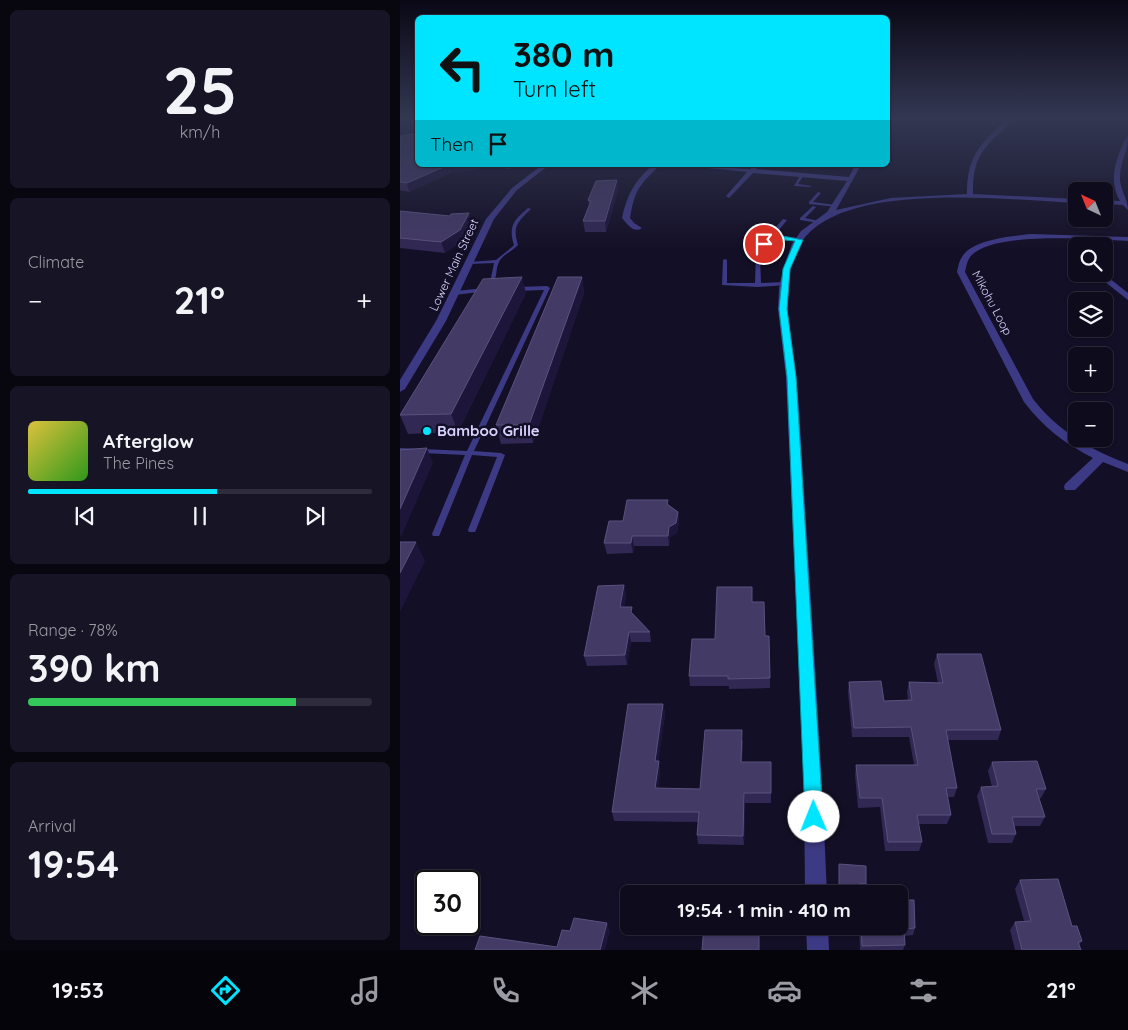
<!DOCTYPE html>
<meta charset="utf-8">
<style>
body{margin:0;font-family:Quicksand,sans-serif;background:#171425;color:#f1f3f6;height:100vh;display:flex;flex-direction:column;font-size:19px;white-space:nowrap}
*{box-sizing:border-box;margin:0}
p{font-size:16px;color:#9b9ba3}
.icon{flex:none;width:28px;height:28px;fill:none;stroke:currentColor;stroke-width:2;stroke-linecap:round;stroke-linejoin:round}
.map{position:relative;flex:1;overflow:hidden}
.sheet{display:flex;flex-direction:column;gap:10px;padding:10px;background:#08060f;width:400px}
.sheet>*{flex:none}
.top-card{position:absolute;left:15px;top:15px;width:475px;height:152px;border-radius:8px;box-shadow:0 1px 4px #0004,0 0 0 1px #2e2b3b;background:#00e5ff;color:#111;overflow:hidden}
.needle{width:32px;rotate:317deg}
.buttons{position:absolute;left:668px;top:182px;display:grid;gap:10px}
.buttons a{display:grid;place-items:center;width:45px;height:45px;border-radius:8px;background:#0e0b1c;box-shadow:0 1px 4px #0004,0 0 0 1px #2e2b3b;font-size:25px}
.speed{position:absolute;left:15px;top:870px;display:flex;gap:10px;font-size:25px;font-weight:700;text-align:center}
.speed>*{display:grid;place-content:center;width:65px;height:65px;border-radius:50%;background:#0e0b1c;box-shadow:0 1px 4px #0004,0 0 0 1px #2e2b3b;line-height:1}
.speed .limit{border:2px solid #111;border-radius:8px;background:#fff;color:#111}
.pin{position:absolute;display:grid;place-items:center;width:42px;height:42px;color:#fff;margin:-21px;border:2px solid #fff;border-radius:50%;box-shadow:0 1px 5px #0007}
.me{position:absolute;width:55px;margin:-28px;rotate:359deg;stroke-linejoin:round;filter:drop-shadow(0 0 4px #0008)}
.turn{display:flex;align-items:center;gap:18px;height:105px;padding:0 15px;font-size:22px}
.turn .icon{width:65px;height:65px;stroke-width:2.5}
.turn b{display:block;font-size:35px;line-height:42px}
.then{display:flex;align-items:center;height:48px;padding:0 15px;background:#0003;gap:10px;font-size:19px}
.big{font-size:38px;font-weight:700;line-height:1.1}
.sheet .card{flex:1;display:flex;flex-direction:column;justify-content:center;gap:8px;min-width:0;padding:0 18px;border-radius:8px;background:#171425}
.sheet .dial{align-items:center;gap:0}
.dial b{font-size:65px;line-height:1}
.song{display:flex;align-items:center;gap:15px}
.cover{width:60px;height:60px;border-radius:8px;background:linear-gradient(135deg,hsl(50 70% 55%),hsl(110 70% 35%))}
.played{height:5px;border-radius:2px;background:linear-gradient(90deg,#00e5ff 55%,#2e2b3b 55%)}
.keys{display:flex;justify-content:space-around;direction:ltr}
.heat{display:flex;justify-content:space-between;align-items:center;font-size:28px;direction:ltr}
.charge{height:8px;border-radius:4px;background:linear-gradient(90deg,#34c759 78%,#2e2b3b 0)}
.trip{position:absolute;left:220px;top:885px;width:288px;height:50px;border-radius:8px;background:#0e0b1c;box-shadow:0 1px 4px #0004,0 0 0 1px #2e2b3b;font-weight:700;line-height:50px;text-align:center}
.dock{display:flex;height:80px;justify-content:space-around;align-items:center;background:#06040b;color:#9b9ba3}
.dock .icon{width:35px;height:35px}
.dock .current{color:#00e5ff}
.dock b{font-size:22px;color:#f1f3f6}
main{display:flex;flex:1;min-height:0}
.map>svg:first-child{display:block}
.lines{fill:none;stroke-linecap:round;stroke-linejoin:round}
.service{fill:#3d3a85;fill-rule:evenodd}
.minor{fill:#3d3a85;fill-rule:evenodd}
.tertiary{fill:#3d3a85;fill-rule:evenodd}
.wall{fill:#312854}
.shaded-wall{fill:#1d163a}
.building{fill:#433a66;stroke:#5a527e}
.route{fill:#00e5ff;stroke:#0095a6}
.poi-dot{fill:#00e5ff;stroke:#130f26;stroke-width:2}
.labels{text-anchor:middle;stroke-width:5;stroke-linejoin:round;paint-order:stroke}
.far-street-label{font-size:12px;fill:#d9d4ff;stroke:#130f26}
.poi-label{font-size:15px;font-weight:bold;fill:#d9d4ff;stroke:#130f26;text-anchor:start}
</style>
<main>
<section class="sheet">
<div class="card dial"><b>25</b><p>km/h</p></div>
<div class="card"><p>Climate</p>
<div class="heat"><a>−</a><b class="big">21°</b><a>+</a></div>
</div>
<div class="card">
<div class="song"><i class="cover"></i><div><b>Afterglow</b><p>The Pines</p></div></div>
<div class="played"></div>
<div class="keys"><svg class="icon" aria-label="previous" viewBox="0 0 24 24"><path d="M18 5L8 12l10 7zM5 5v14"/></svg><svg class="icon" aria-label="pause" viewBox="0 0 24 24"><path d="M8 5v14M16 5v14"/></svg><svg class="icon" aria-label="next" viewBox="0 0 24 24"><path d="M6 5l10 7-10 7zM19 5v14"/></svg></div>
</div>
<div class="card"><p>Range · 78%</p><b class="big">390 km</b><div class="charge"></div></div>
<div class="card"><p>Arrival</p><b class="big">19:54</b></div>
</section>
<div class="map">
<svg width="728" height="950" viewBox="0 0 728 950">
<rect width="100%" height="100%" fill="#130f26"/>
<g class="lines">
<g class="service">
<path d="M0 117H18V118L0 119Z"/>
<path d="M401 174 404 175 398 184 411 186 410 187 394 186Z"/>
<path d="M418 192 421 193 413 202 436 205 438 206 437 207 409 204V202Z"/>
<path d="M413 206 416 207 405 218 419 221V223L400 220V218Z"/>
<path d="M128 208 131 209C118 222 112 225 118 245 113 251 102 255 99 262 94 273 100 276 89 285H85V283L91 278 94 263 70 264 68 263 70 262 96 260 112 247 114 245C108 226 114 220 128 208Z"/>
<path d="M383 219 387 220 375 235 399 238H401V240L373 237 359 253H355V251Z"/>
<path d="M356 256 360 257 361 283 384 282 387 284 386 285 358 287 322 285 323 260 325 259 327 260V283H355Z"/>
<path d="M147 286 150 288 74 451 101 453 105 455 76 530 75 532H69L68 530 97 457 72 455 40 534 39 536H33L32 534 65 455 0 452V448L67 451 144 290 117 291 114 289 117 287Z"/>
<path d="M85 288 87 289V291L55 295 52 293 55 291Z"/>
</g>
<g class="minor">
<path d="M488 117H493L488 121Z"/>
<path d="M609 117H615C589 146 572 150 573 194L676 199V203C609 200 454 181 406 236 395 248 389 273 387 289 385 317 393 346 396 374 399 402 400 430 402 459 411 604 421 749 427 894H405L404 779 386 377 378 309 379 288 383 269 392 244 401 231 427 212 447 181 353 173 329 198 326 196 347 172 277 165 350 169 354 166 357 168 356 169 449 177 455 165H461L436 210 491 198 567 194C567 153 582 143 609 117Z"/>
<path d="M728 137C728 151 720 162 720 176 719 189 728 198 728 210L723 205 704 204V200L720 201C708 179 716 160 725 139Z"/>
<path d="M253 165H260C240 185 235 188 230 218L234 223 242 228C234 234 227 224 222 218 227 195 235 180 253 165Z"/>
<path d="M631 234 728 237V241C695 240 592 230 570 257 567 261 566 268 565 272L633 399C658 431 691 450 728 464V472L703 462 675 490H665L664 487 665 484 693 458C665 444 643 427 624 402L557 272C558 267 559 261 562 257 572 239 613 236 631 234Z"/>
<path d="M695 274H704L728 293V300Z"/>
<path d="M406 926H428L429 950H407Z"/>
</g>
<path class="tertiary" d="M142 165H149L117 190 94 219 46 321 5 389 0 392V380L36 321 86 219 112 188Z"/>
</g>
<g class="wall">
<path d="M9 117H18V129L15 130 10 120Z"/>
<path d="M0 136 18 165H117L110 169 84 166 76 170 52 172 9 192 0 190Z"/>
<path d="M218 190 206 232H185L183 221 189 206 188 200Z"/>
<path d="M0 211 50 216 72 223 63 240 45 253 0 248Z"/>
<path d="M182 277 184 293 133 443 101 444 96 425Z"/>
<path d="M126 293 58 432 8 434 0 415Z"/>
<path d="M268 500V505L278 512 279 522 277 533 270 537 269 546H234L233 553 207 554 204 543 223 521Z"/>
<path d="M224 585 226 595 224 607 233 614 250 632 251 642H231L227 665 187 666 184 656Z"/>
<path d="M352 602 365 636H369L370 688 329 689V686H290L289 676 315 639Z"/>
<path d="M537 654 601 730 598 740H548L557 788 554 797H547L551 815 547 824H519L522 842 519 851H485L480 807 458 808 455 775 456 765H514L509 737H452L448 692 449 682 484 701 508 700 507 692 509 682 538 683 534 664Z"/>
<path d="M263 704 265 714 258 761 260 771 258 788 300 789 343 740 342 762H371V803H345L344 845 298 844 297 835 298 822 214 821 212 812Z"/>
<path d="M592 762 646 789 641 798H639L645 817 640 826H614L616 834 612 843H588L577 796 581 787H592L588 771Z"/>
<path d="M439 864 466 884 498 894H457V891L439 890Z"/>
<path d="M620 880 672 926 682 941 679 945 681 950H615L610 930 615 922 624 921 615 889Z"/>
<path d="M459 926H499L515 928 513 935 504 936 505 945 503 950H460Z"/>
</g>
<g class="shaded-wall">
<path d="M13 122H18V129L15 130Z"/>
<path d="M48 165H84V166L76 170 52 172 9 192 7 183Z"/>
<path d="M109 165H117L110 169Z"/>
<path d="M217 180 218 190 206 232 205 221Z"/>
<path d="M69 213 72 223 63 240 45 253 41 242Z"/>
<path d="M122 277 126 293 58 432 51 414Z"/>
<path d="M182 277 184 293 133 443 129 425Z"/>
<path d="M27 448 33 463 1 537 0 535V509Z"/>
<path d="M278 512 279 522 277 533 270 537 269 546 268 536 269 527Z"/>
<path d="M232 536 234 546 233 553 231 543Z"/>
<path d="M16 542 25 561 0 612V573Z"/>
<path d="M224 585 226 595 222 618 220 607Z"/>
<path d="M229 632 231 642 227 665 225 655Z"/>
<path d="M263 704 265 714 257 771 255 761Z"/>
<path d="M259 761 260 771 257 797 255 788Z"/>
<path d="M344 793 345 803 344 845 343 836Z"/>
<path d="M207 923 210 931 205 950H200Z"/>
</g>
<g class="building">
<path d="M10 117H18V122H13Z"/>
<path d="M18 133V165H48L7 183 0 182V136Z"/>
<path d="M217 180 205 221H183L191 201 188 200 196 181Z"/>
<path d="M0 211 50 216 51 214 69 213 60 230 41 242 0 238Z"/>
<path d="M122 277 51 414 0 415 83 279Z"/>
<path d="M158 277H182L129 425H96Z"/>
<path d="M27 448 0 509V450Z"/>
<path d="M227 500H268L267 504 278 512 276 523 269 527 268 536H232L231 543H204L209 521H223Z"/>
<path d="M0 542H16L0 573Z"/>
<path d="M224 585 220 607H232L231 612 250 632H229L225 655 184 656 198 586Z"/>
<path d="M317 587H352V602H364L365 636H369L370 678 328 679V676H289L292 639H315Z"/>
<path d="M537 654H581L601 730H546L557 788H546L551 815H517L522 842H488L482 798H460L456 765H518L511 727 454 728 449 682 481 681 484 701 512 700 509 682 543 683Z"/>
<path d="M228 704H263L255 761H259L255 788 300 789 305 730H342L341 762H371V793H344L343 836 297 835 299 812H212Z"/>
<path d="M637 761 646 789H636L645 817H612L616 834H592L581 787 598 786 592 762Z"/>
<path d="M439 864 466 866V884H459L458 887 439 886Z"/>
<path d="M658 879 672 926H677L682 941 678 942 681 950H622L615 922 631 921 620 880Z"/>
<path d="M459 884 497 886 498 894H459Z"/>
<path d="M499 899V900H514L515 928 504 929 505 945 462 946 461 926H499Z"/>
<path d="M174 918 207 923 200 950H75L80 936 157 947 162 930 170 931Z"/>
<path d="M304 926H354V932L359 933V950H302Z"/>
</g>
<linearGradient id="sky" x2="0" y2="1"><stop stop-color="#0a0815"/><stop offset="0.47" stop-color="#333752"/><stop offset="1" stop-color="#333752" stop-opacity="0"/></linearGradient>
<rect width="728" height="250" fill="url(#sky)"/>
<path class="route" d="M372 234 403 240 390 269 387 309 396 377 423 817 421 824 414 826 408 824 405 817 387 377 379 309 383 269 395 241 373 239 367 246H362V243Z"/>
<circle class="poi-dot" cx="27" cy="431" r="5"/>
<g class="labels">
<g class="far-street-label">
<text transform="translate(54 265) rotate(-65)" y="4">Lower Main Street</text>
<text transform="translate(592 303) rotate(62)" y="4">Mikohu Loop</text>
</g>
<g class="poi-label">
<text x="37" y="436">Bamboo Grille</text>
</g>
</g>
</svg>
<div class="buttons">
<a><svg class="needle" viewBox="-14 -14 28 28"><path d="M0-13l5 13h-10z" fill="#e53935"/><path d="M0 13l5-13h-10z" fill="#9b9ba3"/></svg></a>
<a><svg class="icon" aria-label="search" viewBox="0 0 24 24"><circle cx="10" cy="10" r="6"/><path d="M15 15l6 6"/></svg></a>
<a><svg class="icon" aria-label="layers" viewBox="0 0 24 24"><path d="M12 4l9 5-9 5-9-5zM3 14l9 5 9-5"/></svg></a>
<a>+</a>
<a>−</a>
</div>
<div class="speed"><div class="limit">30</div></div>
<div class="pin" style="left:364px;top:244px;background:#d93025"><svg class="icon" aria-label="arrive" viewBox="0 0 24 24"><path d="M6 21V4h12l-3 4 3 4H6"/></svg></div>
<svg class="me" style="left:414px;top:817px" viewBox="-20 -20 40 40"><circle r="19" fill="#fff"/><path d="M0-13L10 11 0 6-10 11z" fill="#00e5ff"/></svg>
<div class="trip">19:54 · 1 min · 410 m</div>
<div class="top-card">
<div class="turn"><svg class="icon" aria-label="left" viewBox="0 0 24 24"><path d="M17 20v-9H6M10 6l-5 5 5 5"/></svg><div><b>380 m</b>Turn left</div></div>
<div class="then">Then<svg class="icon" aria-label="arrive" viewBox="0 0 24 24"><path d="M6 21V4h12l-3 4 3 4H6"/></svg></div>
</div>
</div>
</main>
<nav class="dock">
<b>19:53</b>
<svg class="icon current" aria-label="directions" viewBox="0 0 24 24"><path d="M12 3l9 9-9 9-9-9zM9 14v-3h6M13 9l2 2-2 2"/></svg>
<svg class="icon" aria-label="music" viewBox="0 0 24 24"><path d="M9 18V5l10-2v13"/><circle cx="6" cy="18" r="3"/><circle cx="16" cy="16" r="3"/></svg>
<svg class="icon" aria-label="phone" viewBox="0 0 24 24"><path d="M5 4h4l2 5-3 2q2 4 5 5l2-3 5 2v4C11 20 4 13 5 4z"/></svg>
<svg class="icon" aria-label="climate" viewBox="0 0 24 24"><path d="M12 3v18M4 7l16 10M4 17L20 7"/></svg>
<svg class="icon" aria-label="car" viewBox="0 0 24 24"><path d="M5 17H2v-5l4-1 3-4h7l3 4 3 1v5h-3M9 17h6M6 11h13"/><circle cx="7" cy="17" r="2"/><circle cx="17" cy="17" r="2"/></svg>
<svg class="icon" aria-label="filters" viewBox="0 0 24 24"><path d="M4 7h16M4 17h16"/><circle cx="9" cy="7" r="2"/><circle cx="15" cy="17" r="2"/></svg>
<b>21°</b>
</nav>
